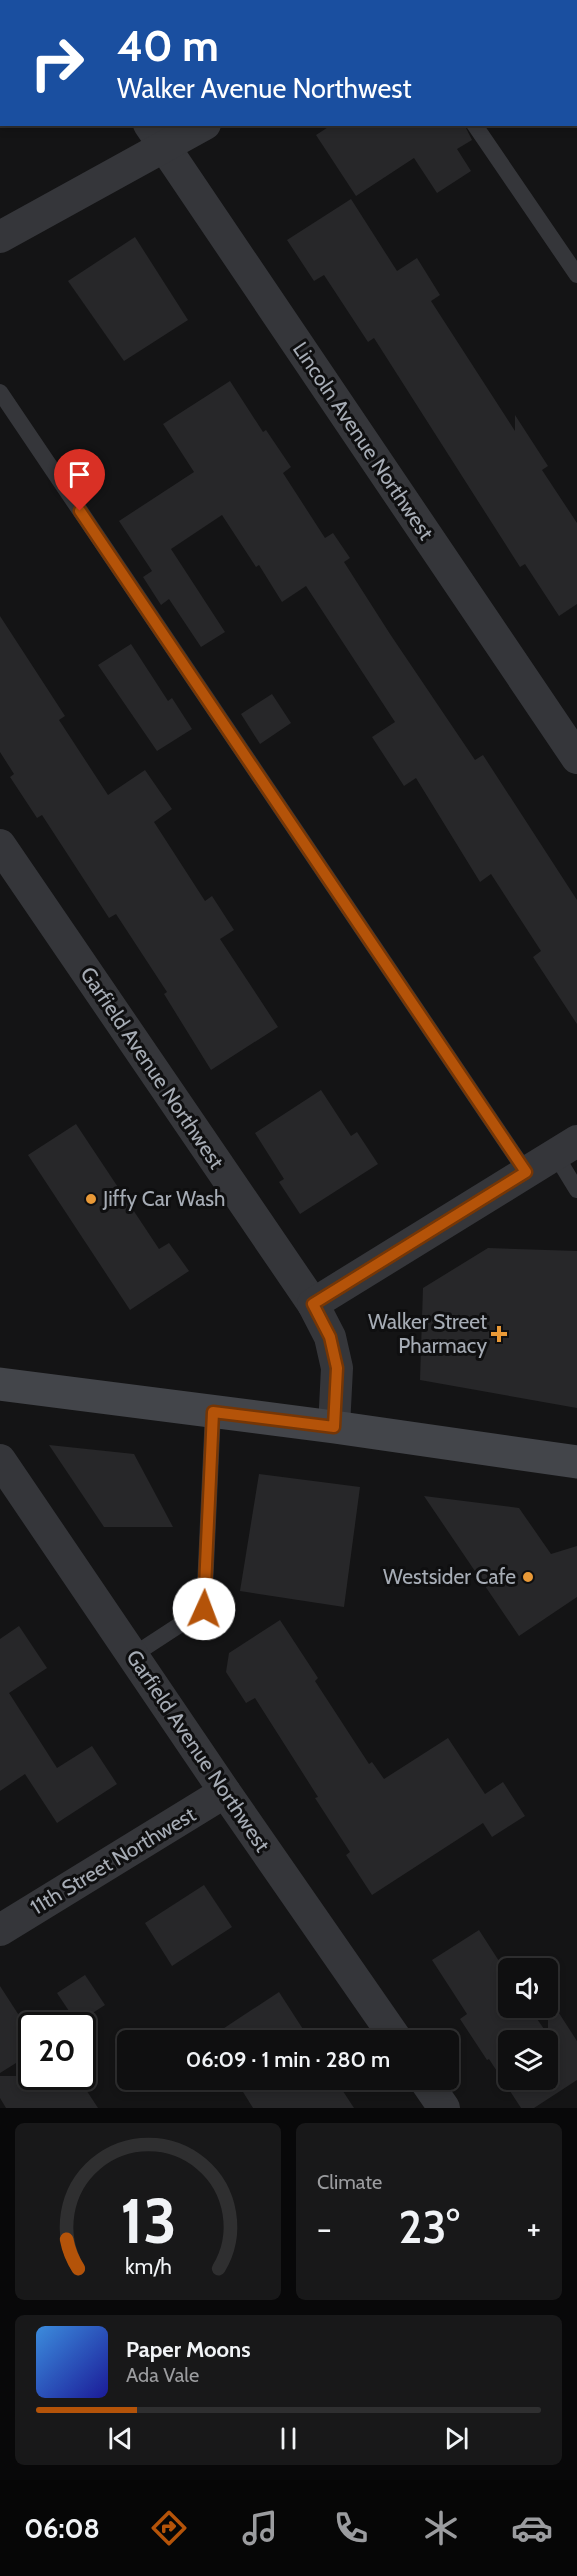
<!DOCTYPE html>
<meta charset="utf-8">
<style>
body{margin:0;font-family:Cabin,sans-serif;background:#181819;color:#f1f3f6;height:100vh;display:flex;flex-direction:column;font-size:22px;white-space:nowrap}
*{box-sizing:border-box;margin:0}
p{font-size:20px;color:#9b9c9f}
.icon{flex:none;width:33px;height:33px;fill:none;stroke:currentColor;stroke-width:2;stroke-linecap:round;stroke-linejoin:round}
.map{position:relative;height:2108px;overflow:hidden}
.drawer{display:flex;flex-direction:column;gap:15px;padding:15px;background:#080809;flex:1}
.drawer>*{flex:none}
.guide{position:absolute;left:0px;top:0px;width:578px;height:126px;box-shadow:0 3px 9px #0003,0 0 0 2px #2f2f30;background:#1a4fa0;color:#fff;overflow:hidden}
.fabs{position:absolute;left:498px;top:1958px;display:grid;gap:12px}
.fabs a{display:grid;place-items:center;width:60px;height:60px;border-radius:9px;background:#0f0f10;box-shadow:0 3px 9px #0003,0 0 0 2px #2f2f30;font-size:30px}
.speed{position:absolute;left:18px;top:2012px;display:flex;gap:12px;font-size:30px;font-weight:700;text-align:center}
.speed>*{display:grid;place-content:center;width:78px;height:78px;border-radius:50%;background:#0f0f10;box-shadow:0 3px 9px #0003,0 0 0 2px #2f2f30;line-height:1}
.speed .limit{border:3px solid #111;border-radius:9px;background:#fff;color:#111}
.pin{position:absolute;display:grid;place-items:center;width:51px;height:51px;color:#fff;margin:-62px -26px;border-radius:50% 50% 50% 0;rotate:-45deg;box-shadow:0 0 6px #0007}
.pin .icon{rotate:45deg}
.me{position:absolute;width:66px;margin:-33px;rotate:2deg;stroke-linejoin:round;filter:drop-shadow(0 0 4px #0008)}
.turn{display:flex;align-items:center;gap:21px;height:126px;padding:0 18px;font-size:27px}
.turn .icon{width:78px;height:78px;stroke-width:2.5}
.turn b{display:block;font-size:42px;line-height:51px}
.big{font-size:45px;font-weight:600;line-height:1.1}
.drawer .widget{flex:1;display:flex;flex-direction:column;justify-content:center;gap:9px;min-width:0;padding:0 21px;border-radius:9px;background:#181819}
.drawer .dial{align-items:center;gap:0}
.dial svg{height:156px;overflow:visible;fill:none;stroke:#2f2f30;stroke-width:7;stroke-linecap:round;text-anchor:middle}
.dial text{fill:#f1f3f6;stroke:none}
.song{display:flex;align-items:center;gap:18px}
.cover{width:72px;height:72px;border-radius:9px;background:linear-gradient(135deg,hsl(210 70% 55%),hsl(240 70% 35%))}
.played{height:6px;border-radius:3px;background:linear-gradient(90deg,#b45309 20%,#2f2f30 20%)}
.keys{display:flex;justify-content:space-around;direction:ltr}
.heat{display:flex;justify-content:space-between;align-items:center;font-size:33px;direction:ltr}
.drawer .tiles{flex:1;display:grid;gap:15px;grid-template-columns:1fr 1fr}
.widget:last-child{grid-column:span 2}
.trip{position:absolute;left:117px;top:2030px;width:342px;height:60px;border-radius:9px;background:#0f0f10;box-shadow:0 3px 9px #0003,0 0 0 2px #2f2f30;font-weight:600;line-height:60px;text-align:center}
.tabs{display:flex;height:96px;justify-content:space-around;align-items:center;background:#060606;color:#9b9c9f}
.tabs .icon{width:42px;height:42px}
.tabs .current{color:#b45309}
.tabs b{font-size:27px;color:#f1f3f6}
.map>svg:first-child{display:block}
.building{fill:#272729;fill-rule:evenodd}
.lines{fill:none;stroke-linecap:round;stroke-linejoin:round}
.service{stroke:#35363a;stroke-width:16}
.minor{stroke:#35363a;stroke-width:32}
.secondary{stroke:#43454a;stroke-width:33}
.route-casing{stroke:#753606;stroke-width:15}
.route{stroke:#b45309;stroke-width:10}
.poi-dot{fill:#e99937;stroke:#0f0f10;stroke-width:2}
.labels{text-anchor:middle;stroke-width:6;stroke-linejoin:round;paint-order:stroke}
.street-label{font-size:21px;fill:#a6acb5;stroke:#0f0f10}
.poi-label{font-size:21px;fill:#a6acb5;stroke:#0f0f10;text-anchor:end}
</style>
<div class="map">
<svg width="577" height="2108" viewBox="0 0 577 2108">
<rect width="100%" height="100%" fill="#141415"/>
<g class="building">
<path d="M333 124H464L472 140 457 149 471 171 437 193 414 158 356 196 316 135Z"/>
<path d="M351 199 397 271 417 258 440 295 431 301 515 431V415L548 466 542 470 577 523V604L559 616 525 564 520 567 374 338 368 342 324 275 314 281 287 240Z"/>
<path d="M135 237 188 320 124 361 68 281Z"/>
<path d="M230 381 263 432 266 430 291 467 283 473 325 538 333 533 350 558 344 562 390 634 475 760 483 755 577 900V1024L533 957 541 951 491 874 480 882 416 778 404 786 372 737 395 722 306 586 282 602 259 565 256 567 222 515 171 549 225 632 201 647 169 599 161 605 143 577 152 571 119 521 194 472 163 424Z"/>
<path d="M0 616 65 716 59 720 108 795 145 770 172 809 154 822 205 901 212 896 234 930 220 939 278 1027 211 1070 164 994 167 992 116 914 109 918 42 815 37 818 10 777 14 774 0 752Z"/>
<path d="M131 644 168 701 172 698 192 729 157 751 98 665Z"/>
<path d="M272 694 291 723 260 744 241 714Z"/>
<path d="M321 1090 351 1136 357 1132 378 1164 300 1214 279 1182 284 1179 255 1133Z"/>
<path d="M76 1124 159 1249 169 1243 189 1271 130 1310 28 1155Z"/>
<path d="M488 1248 577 1251V1408L420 1380 423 1288Z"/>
<path d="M49 1445 134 1454 173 1527H104Z"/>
<path d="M259 1474 360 1487 344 1607 240 1591Z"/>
<path d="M424 1496 519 1508 551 1554 577 1546V1597L519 1636Z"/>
<path d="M280 1620 318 1678 315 1681 369 1764 372 1762 384 1779 448 1738 485 1794 503 1782 525 1816 492 1837 483 1823 372 1895 346 1855 350 1852 315 1798 318 1797 255 1698 246 1703 226 1672 229 1653Z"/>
<path d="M19 1626 47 1668 9 1693 57 1768 92 1746 117 1784 57 1823 25 1774 0 1791V1639Z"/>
<path d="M204 1885 232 1927 172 1966 145 1923Z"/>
<path d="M479 1930 508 1975V2007H529L548 2035V1996L577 2041V2080L534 2108H521L489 2059 487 2060 460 2019 467 2014 432 1960ZM508 2040H548V2079H508Z"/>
<path d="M85 1975 105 2005 77 2023 57 1993Z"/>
<path d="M0 1986 20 2017 32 2010V2053L0 2073Z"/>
<path d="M279 1992 310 2040H206Z"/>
<path d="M0 2076H77L98 2108H6L0 2098Z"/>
<path d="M235 2079H335L354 2108H253Z"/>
</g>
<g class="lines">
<g class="service">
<path d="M389 0 390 2"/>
<path d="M474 124 577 275"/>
<path d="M0 392 526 1172"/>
<path d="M555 1154 577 1190"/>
<path d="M132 1656 204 1609 213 1412"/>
</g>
<g class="minor">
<path d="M65 0 66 2"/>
<path d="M418 2 420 0"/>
<path d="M149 124 577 758"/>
<path d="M0 237 205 124"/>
<path d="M0 845 313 1304 330 1337 337 1368 334 1427"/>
<path d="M313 1304 577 1141"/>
<path d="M0 1460 225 1792 397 2040"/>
<path d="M0 1930 225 1792"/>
<path d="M424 2079 444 2108"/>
</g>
<path class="secondary" d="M0 1384 334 1427 577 1462"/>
</g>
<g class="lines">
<defs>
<path id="route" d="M80 511 526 1172 313 1304 330 1337 337 1368 334 1427 213 1412 204 1609"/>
</defs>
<use href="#route" class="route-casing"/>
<use href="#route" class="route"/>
</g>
<g class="poi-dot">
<circle cx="91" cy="1199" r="6"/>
<path d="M496 1325h6v6h6v6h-6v6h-6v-6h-6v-6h6z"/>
<circle cx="528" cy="1577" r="6"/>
</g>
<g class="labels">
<g class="street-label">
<text transform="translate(363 441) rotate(56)" y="7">Lincoln Avenue Northwest</text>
<text transform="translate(152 1068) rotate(56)" y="7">Garfield Avenue Northwest</text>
<text transform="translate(198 1751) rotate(56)" y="7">Garfield Avenue Northwest</text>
<text transform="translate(113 1861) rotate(-31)" y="7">11th Street Northwest</text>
</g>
<g class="poi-label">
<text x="103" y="1206" text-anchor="start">Jiffy Car Wash</text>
<text x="487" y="1329">Walker Street<tspan x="487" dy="24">Pharmacy</tspan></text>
<text x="516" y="1584">Westsider Cafe</text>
</g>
</g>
</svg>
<div class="fabs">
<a><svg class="icon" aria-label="sound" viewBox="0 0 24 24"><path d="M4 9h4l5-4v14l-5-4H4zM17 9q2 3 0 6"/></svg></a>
<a><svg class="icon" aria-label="layers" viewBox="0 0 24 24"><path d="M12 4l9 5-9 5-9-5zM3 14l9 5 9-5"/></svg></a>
</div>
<div class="speed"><div class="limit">20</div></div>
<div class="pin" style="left:80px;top:511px;background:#d93025"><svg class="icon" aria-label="arrive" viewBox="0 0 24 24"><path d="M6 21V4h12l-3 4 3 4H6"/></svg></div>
<svg class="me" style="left:204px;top:1609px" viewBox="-20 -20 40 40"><circle r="19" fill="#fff"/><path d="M0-13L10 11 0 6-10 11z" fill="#b45309"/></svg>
<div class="trip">06:09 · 1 min · 280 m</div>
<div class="guide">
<div class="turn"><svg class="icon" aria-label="right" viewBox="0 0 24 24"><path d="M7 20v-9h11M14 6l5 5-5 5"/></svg><div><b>40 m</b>Walker Avenue Northwest</div></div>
</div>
</div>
<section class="drawer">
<div class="tiles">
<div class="widget dial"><svg viewBox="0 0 100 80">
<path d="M14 69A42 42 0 1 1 86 69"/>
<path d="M14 69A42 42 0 0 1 8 54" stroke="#b45309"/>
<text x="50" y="56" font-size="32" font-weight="700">13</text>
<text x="50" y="72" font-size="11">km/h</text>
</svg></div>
<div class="widget"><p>Climate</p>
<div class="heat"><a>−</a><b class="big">23°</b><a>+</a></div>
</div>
<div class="widget">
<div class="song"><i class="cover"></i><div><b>Paper Moons</b><p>Ada Vale</p></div></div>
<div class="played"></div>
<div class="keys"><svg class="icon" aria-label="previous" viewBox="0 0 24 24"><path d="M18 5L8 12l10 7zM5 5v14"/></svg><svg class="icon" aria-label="pause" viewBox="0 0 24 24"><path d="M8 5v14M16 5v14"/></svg><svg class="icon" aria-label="next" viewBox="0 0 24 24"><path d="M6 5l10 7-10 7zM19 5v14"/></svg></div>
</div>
</div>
</section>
<nav class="tabs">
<b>06:08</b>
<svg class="icon current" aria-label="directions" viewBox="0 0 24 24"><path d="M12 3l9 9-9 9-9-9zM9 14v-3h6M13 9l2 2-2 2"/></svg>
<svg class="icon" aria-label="music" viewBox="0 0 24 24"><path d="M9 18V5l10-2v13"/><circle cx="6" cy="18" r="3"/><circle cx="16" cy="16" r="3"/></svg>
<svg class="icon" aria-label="phone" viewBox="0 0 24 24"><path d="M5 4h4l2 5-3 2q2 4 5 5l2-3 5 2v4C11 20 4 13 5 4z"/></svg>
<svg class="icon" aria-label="climate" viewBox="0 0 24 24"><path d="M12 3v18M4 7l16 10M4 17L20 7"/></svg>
<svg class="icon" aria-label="car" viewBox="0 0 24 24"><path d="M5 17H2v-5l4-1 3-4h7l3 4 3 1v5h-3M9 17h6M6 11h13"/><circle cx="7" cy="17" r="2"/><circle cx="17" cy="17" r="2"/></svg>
</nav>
